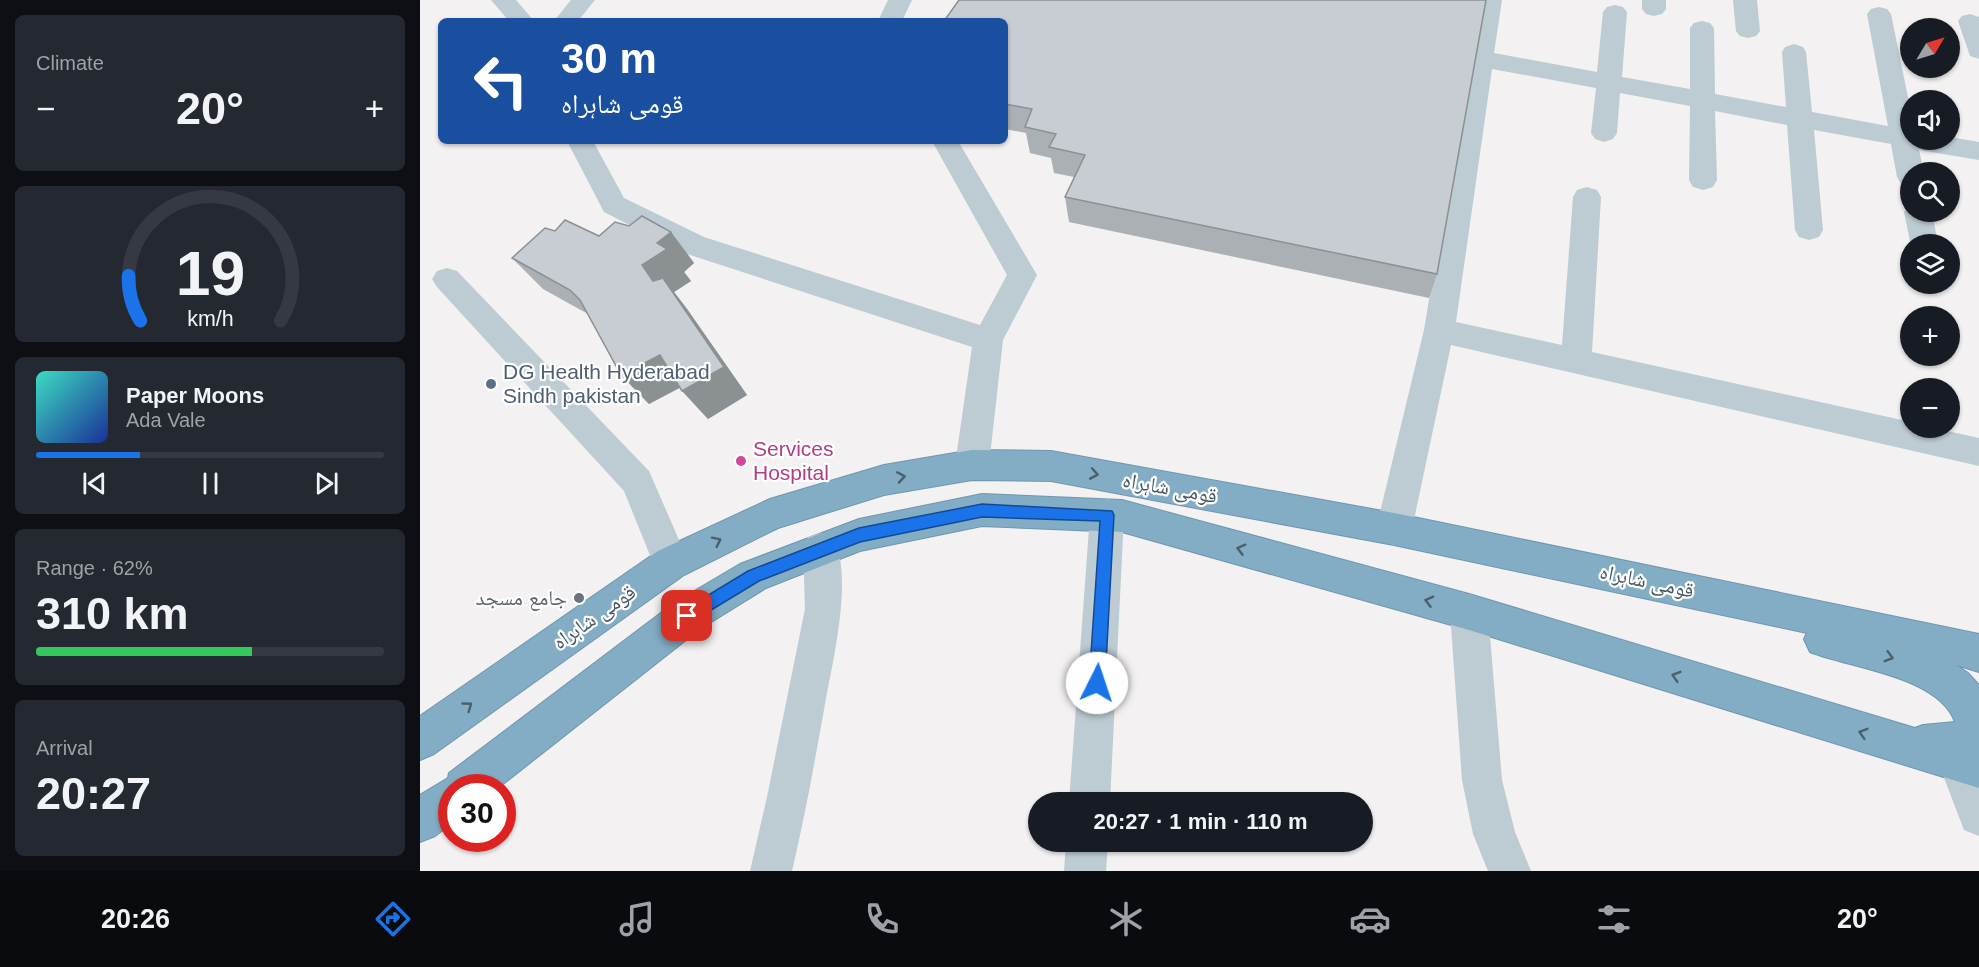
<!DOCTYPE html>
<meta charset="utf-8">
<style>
body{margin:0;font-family:Helvetica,"Noto Naskh Arabic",sans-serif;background:#242831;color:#f1f3f6;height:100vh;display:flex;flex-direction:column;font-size:22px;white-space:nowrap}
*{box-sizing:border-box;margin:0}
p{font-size:20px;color:#9ea1a6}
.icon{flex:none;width:33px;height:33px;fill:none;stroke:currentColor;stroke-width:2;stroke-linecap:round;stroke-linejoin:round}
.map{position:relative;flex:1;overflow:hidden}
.details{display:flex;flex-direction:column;gap:15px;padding:15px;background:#0d0f14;width:420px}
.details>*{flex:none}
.guide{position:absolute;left:18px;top:18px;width:570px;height:126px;border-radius:9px;box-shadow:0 2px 4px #0004;background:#1a4fa0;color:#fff;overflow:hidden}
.needle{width:39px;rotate:52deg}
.tools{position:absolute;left:1480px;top:18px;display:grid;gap:12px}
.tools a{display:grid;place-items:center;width:60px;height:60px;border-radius:50%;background:#171b24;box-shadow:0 2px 4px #0004;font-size:30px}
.speed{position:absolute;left:18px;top:774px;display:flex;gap:12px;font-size:30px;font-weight:700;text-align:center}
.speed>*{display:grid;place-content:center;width:78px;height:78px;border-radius:50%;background:#171b24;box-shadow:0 2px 4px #0004;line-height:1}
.speed .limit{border:9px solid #d22;background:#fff;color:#111}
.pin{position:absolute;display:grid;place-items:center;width:51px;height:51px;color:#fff;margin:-26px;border-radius:12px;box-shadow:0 3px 9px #0006}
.me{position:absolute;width:66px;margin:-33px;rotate:4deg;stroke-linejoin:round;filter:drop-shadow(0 0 4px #0008)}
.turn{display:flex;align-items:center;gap:21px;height:126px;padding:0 24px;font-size:27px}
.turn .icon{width:78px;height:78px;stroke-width:2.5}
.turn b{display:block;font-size:42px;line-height:51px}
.big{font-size:45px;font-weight:700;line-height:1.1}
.details .tile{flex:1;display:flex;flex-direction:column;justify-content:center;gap:9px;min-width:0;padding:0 21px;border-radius:9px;background:#242831}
.details .dial{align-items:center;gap:0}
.dial svg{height:156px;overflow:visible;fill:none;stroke:#363941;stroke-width:7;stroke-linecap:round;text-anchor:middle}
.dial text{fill:#f1f3f6;stroke:none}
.song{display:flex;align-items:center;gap:18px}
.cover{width:72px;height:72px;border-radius:9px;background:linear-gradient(135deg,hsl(170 70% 55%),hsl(230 70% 35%))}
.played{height:6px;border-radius:3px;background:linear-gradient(90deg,#1a73e8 30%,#363941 30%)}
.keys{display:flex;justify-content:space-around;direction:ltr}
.heat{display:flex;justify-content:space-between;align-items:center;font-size:33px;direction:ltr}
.charge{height:9px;border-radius:4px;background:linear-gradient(90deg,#34c759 62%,#363941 0)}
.trip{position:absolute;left:608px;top:792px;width:345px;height:60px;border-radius:30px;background:#171b24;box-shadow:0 2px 4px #0004;font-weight:700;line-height:60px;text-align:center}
.dock{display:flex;height:96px;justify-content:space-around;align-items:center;background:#090b0e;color:#9ea1a6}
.dock .icon{width:42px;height:42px}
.dock .selected{color:#1a73e8}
.dock b{font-size:27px;color:#f1f3f6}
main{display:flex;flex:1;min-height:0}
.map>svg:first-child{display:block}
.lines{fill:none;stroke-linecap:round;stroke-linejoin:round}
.highway-casing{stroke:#6e98b0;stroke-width:2}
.street{fill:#bdcbd2;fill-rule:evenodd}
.highway{fill:#83adc4;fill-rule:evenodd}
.wall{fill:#abb0b5}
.shaded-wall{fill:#8b9093}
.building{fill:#c7cdd2;stroke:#8b9093;stroke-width:1.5}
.oneway{stroke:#4c606b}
.route{fill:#1a73e8;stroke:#114b97;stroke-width:1.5}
.service-dot{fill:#5c6f8a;stroke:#fff;stroke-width:2}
.hotel-dot{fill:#d1479c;stroke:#fff;stroke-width:2}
.worship-dot{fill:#6b7280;stroke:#fff;stroke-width:2}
.labels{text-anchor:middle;stroke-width:4.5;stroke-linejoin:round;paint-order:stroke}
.service-label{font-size:21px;fill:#4e5e75;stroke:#fff;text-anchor:start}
.hotel-label{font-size:21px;fill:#b23c85;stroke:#fff;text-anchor:start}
.street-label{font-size:21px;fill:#465861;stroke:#fff}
.worship-label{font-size:21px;fill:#5b616d;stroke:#fff;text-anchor:end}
</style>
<main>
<section class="details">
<div class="tile"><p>Climate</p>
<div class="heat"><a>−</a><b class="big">20°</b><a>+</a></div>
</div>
<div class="tile dial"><svg viewBox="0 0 100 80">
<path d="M14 69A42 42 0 1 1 86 69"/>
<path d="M14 69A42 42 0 0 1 8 46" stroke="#1a73e8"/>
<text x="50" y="56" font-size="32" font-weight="700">19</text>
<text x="50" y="72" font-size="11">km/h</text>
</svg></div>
<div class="tile">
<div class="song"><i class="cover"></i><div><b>Paper Moons</b><p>Ada Vale</p></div></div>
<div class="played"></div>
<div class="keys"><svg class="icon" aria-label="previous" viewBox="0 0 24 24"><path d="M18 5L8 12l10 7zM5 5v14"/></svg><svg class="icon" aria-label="pause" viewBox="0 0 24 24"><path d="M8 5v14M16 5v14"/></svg><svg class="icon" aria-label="next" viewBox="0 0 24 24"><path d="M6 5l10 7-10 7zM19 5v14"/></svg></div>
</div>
<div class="tile"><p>Range · 62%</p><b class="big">310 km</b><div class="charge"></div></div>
<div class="tile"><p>Arrival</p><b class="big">20:27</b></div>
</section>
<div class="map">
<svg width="1559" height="871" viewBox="0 0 1559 871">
<rect width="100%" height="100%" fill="#f3f1f1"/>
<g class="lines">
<defs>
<path id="highway" d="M552 450 631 451 974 513 1559 634V672L1536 665 1548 673 1559 685V788L1049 630 702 532 562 526 440 551 346 588 280 629 78 788H32V823L15 836 0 842V795L28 778 29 773 254 603 320 564 439 519 562 494 702 500 1049 594 1495 728 1503 725 1535 722C1519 676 1430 668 1390 652L1384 639 1387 633 974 545 631 481 552 480 464 495 358 528 264 575 14 754 0 760V716L238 551 350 499 464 465Z"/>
</defs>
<use href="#highway" class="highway-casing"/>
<g class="street">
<path d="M71 0H96L114 21H89Z"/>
<path d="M151 0H175L158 21H134Z"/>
<path d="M468 0H492L482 21H458Z"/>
<path d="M1058 0H1082L1074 53 1177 72 1183 12 1187 7 1195 5 1203 7 1207 12 1202 77 1270 89V28L1274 23 1282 21 1290 23 1294 28 1295 94 1366 107 1362 52 1365 47 1374 44 1383 47 1386 52 1392 112 1468 126 1447 14 1451 9 1459 7 1467 9 1471 14 1491 112V140H1530V137L1559 142V160L1499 150 1504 172H1491V187L1481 184 1477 177 1471 144 1394 130 1403 230 1399 237 1389 240 1379 237 1375 230 1367 125 1295 111 1297 180 1293 187 1283 190 1273 187 1269 180 1270 106 1200 93 1197 133 1193 139 1184 142 1175 139 1171 133 1176 88 1072 69 1036 322 1142 345 1153 197 1157 190 1167 187 1177 190 1181 197 1172 352 1491 422V428H1514L1559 438V466L1031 345 992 529 986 540 974 545 962 540 956 529 1004 330Z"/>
<path d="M1222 0H1246V9L1242 14 1234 16 1226 14 1222 9Z"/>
<path d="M1313 0H1337L1340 31 1336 36 1328 38 1320 36 1316 31Z"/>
<path d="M1550 14 1559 17V59L1550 56 1538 21 1542 16Z"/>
<path d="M147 141H173L204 198 284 237 560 325 587 275 512 141H538L617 275 583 340 569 465 564 475 552 480 540 475 535 465 552 347 264 253 184 212Z"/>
<path d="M1491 204V212H1512L1518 244H1491V246L1484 212Z"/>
<path d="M27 268 37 271 229 471 269 563 264 575 251 580 238 575 204 491 17 287 12 279 17 271Z"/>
<path d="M687 499 699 504 704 515 690 802H649L670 515 675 504Z"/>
<path d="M401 533 414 537C433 580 413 659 405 704 395 760 385 816 372 871H330L347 797 385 609 383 549 388 537Z"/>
<path d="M1049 594 1062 599 1068 612 1082 780 1095 832 1111 871H1068L1053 834 1042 780 1030 612 1036 599Z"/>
<path d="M1538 742 1552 748 1559 764V836L1544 830 1518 762 1524 748Z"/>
<path d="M646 842H688L686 871H644Z"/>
</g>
<use href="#highway" class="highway"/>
</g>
<g class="wall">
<path d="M585 21 1017 274 1009 298 649 222 645 197 654 177 634 173 631 158 610 153 606 133 585 129Z"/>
<path d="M209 226 251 232 274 263 264 272 271 281 254 292 267 309 327 395 288 419 260 388 229 404 201 375 168 314 123 289 92 258 135 231 179 236Z"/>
</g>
<g class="shaded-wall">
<path d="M251 232 274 263 264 272 271 281 254 292 267 309 327 395 288 419 262 391 233 281 222 265 237 243Z"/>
<path d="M240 355 266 384 229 404 201 375Z"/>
</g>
<g class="building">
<path d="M539 0H1066L1017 274 645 197 665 155 629 147 636 134 605 127 612 109 585 104V21H524Z"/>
<path d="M222 216 251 232 237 243 247 249 222 265 233 281 243 278 304 367 262 391 240 355 201 375 160 300 150 290 92 258 125 228 135 231 145 220 179 236 195 222 209 226Z"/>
</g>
<defs><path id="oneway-chevron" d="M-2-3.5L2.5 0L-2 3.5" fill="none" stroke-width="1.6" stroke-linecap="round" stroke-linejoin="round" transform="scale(1.5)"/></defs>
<g class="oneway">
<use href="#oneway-chevron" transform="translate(674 474) rotate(10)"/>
<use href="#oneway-chevron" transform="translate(481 477) rotate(-9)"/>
<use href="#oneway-chevron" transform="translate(297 541) rotate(-26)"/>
<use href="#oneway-chevron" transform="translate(821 549) rotate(-165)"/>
<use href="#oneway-chevron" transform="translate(1009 601) rotate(-165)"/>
<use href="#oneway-chevron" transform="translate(1469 657) rotate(16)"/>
<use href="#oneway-chevron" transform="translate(1256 676) rotate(-163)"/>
<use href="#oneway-chevron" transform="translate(48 706) rotate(-36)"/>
<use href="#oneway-chevron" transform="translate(1443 733) rotate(-163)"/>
</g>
<path class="route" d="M562 504 692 511 694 515 685 683 682 688 677 691 671 688 669 683 680 521 562 517 440 542 339 581 273 621 267 624 262 621 260 616 262 611 328 571 439 528Z"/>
<circle class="service-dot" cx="71" cy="384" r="6"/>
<circle class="hotel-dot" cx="321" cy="461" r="6"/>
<circle class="worship-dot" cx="159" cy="598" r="6"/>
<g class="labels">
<g class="service-label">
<text x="83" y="379">DG Health Hyderabad<tspan x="83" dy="24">Sindh pakistan</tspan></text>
</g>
<g class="hotel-label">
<text x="333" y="456">Services<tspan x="333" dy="24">Hospital</tspan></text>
</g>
<g class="street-label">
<text transform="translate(750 488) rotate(10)" y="7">قومی شاہراہ</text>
<text transform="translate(1227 581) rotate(12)" y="7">قومی شاہراہ</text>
<text transform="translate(174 617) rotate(-35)" y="7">قومی شاہراہ</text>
</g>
<g class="worship-label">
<text x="147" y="605">جامع مسجد</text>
</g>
</g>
</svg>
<div class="tools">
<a><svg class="needle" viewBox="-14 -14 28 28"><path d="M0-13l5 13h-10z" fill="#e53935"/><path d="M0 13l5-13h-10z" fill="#9ea1a6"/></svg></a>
<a><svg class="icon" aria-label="sound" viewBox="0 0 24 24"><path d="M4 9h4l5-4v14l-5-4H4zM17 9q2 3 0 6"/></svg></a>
<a><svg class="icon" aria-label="search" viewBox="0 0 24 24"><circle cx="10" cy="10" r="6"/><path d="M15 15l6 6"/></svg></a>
<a><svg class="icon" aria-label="layers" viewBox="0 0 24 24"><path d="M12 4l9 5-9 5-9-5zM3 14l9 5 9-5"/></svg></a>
<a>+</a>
<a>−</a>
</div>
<div class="speed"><div class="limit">30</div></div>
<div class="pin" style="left:267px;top:616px;background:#d93025"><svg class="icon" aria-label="arrive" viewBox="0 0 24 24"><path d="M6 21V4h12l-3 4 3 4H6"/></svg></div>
<svg class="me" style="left:677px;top:683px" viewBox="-20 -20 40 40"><circle r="19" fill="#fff"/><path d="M0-13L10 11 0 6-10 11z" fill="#1a73e8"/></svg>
<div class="trip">20:27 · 1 min · 110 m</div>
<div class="guide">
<div class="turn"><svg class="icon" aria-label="left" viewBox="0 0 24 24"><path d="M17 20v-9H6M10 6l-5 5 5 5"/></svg><div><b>30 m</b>قومی شاہراہ</div></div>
</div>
</div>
</main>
<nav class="dock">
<b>20:26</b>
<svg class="icon selected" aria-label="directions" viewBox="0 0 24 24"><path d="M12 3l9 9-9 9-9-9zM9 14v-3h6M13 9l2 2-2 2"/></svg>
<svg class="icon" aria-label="music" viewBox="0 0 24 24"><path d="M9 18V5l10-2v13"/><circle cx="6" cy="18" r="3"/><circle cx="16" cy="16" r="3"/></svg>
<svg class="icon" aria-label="phone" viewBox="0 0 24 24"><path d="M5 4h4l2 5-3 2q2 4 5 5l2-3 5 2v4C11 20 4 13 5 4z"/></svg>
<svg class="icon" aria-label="climate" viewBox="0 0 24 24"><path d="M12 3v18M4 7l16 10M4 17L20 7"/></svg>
<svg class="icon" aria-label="car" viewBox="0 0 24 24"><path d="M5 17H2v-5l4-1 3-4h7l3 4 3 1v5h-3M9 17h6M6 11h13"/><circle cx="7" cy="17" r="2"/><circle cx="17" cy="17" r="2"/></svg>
<svg class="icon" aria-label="filters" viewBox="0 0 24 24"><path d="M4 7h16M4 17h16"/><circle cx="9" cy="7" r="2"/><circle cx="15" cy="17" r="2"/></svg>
<b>20°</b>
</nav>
